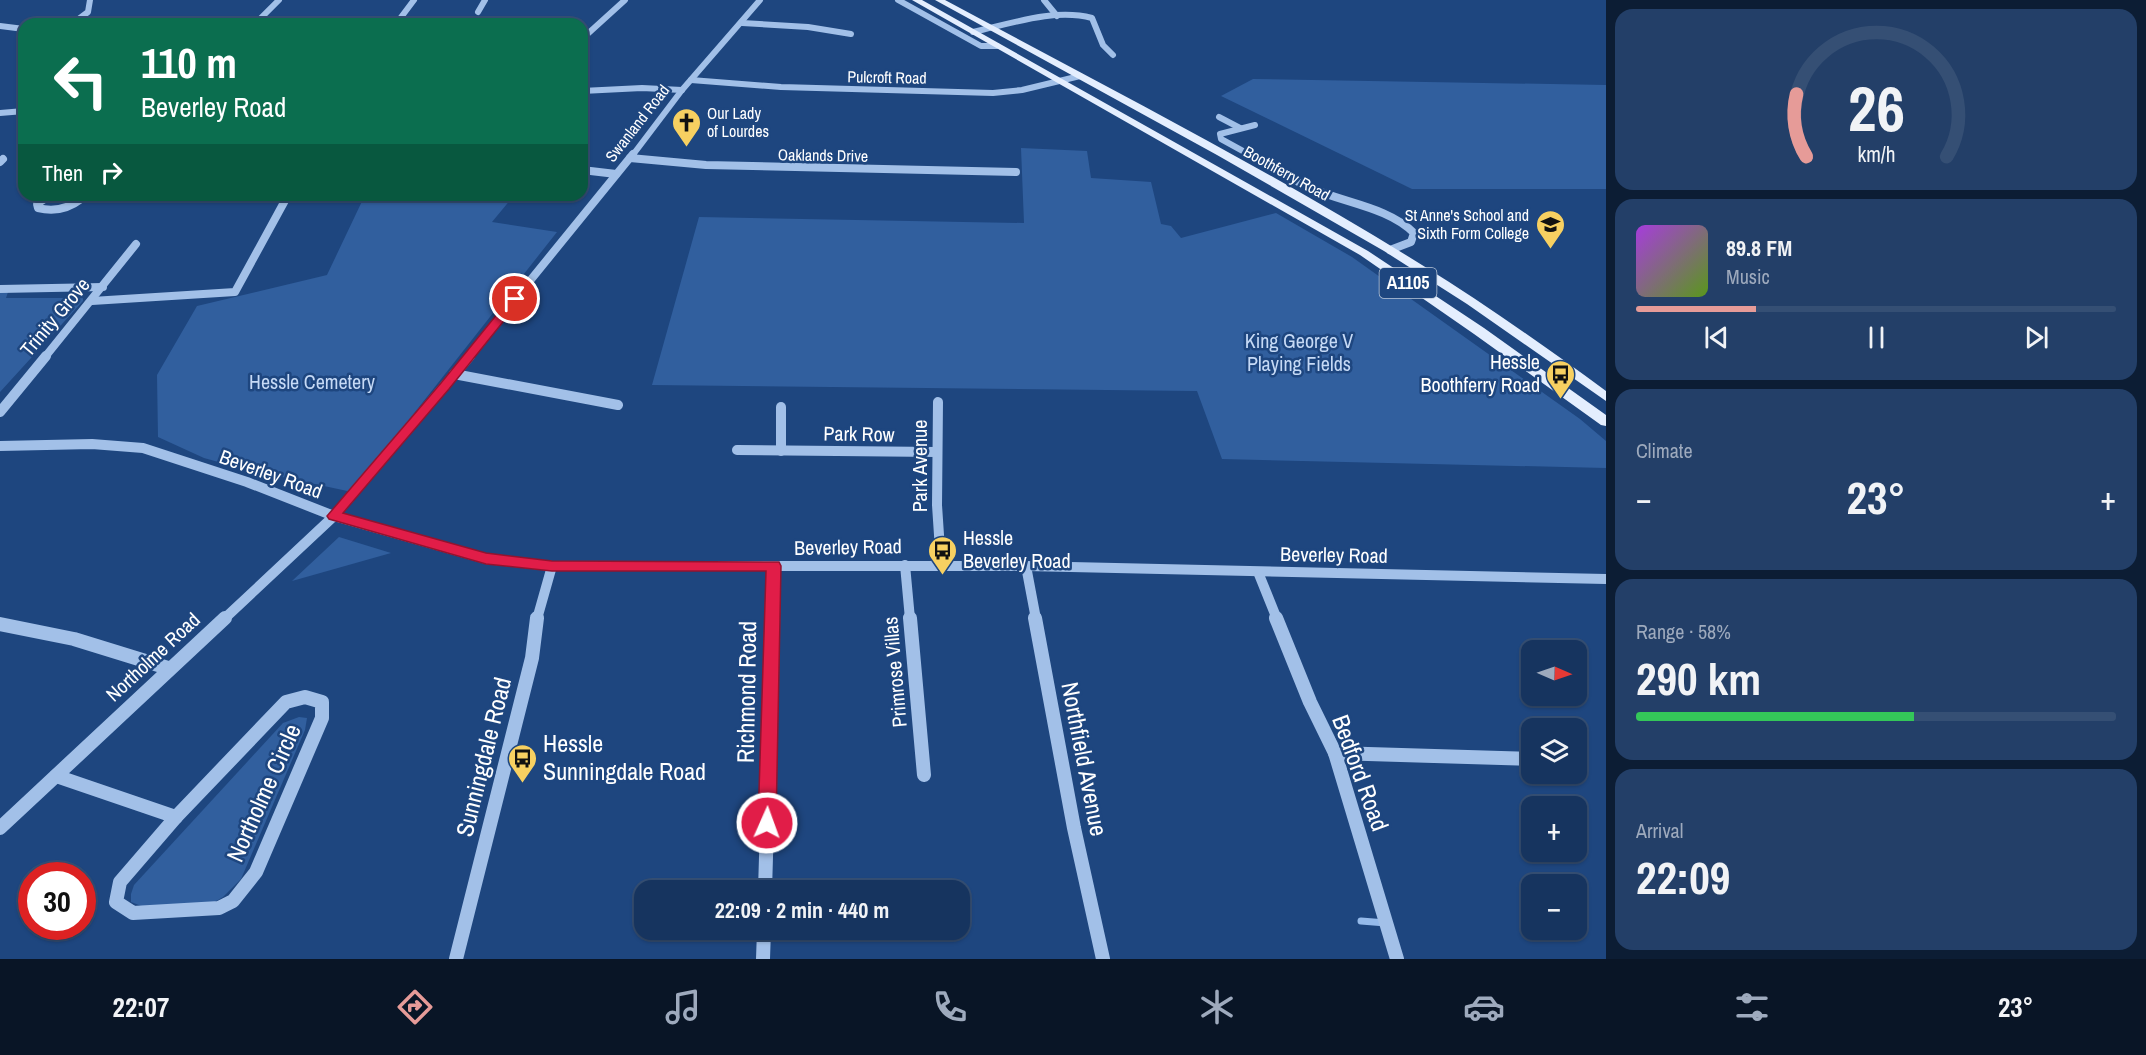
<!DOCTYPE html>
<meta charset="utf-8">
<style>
body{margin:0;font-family:"Archivo Narrow",sans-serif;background:#233f68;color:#f1f3f6;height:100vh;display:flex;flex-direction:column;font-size:22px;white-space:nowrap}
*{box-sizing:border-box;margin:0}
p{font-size:20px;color:#9eaabd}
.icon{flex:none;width:33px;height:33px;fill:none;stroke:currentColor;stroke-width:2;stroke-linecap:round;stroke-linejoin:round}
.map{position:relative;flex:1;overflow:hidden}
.drawer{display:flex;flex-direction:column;gap:9px;padding:9px;background:#0c1d34;width:540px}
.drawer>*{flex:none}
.hud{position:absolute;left:18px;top:18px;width:570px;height:183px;border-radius:18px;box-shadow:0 2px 4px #0004,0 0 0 2px #354f74;background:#0b6e4f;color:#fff;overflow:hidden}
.needle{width:39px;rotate:92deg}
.controls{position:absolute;left:1521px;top:640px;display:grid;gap:12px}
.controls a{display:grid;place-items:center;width:66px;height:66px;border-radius:12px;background:#16345f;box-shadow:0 2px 4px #0004,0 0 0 2px #354f74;font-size:30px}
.speed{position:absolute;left:18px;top:862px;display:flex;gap:12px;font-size:30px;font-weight:700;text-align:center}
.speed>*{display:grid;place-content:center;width:78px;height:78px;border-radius:50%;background:#16345f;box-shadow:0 2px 4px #0004,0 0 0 2px #354f74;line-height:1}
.speed .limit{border:9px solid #d22;background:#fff;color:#111}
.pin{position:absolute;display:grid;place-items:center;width:51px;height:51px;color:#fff;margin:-26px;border:3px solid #fff;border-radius:50%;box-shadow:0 2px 6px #0007}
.me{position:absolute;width:66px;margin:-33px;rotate:2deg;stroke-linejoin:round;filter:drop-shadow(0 0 4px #0008)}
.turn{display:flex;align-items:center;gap:21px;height:126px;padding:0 24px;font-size:27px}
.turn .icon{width:78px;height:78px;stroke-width:2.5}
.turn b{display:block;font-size:42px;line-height:51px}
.then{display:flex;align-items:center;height:57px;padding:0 24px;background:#0003;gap:12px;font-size:22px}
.big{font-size:45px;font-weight:700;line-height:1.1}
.drawer .card{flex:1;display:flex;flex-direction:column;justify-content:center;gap:9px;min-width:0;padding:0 21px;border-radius:18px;background:#233f68}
.drawer .dial{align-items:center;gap:0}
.dial svg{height:156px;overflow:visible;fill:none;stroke:#354f74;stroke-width:7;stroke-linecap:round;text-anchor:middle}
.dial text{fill:#f1f3f6;stroke:none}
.song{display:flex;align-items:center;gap:18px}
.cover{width:72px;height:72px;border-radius:9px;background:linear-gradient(135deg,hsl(280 70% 55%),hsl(90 70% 35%))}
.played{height:6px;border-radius:3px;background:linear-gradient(90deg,#e69b98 25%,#354f74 25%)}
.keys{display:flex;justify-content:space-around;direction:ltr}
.heat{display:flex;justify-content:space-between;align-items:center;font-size:33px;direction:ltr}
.charge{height:9px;border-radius:4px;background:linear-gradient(90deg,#34c759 58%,#354f74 0)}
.trip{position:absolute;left:634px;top:880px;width:336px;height:60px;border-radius:18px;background:#16345f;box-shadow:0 2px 4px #0004,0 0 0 2px #354f74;font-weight:700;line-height:60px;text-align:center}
.tabs{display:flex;height:96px;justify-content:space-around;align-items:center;background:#091526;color:#9eaabd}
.tabs .icon{width:42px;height:42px}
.tabs .on{color:#e69b98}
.tabs b{font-size:27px;color:#f1f3f6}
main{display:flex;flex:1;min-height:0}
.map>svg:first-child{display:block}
.green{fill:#315f9e}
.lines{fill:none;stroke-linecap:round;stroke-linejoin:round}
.stream{stroke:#95baea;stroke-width:7}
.minor-far3{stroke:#a2c0e8;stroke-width:6}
.minor-far2{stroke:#a2c0e8;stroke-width:8}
.minor-far1{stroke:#a2c0e8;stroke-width:10}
.minor{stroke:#a2c0e8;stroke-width:14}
.major{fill:#e4eefe;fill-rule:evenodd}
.route{fill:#e11d48;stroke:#92132f;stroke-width:1.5}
.labels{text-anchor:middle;stroke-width:5;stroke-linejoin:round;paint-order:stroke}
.far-street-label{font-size:16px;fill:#fff;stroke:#1e467f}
.far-poi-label{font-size:16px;fill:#fff;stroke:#1e467f;text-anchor:start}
.shield{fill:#1e467f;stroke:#bcc8d9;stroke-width:1.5}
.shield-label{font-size:18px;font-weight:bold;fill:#fff}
.street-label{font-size:20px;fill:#fff;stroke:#1e467f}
.park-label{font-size:20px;fill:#c6daf6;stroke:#1e467f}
.poi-label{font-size:20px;fill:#fff;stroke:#1e467f;text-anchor:end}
.near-street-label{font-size:24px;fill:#fff;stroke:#1e467f}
.near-poi-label{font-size:24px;fill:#fff;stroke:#1e467f;text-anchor:start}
</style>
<main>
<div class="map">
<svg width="1606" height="959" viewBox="0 0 1606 959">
<rect width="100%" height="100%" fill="#1e467f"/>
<g class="green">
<path d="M1253 79 1606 85V189H1412L1221 96Z"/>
<path d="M1021 148 1087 151 1091 178 1151 182 1161 224 1171 226 1181 238 1276 213 1352 257 1580 419 1606 441V468L1222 459 1197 391 652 385 699 217 1024 223Z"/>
<path d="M365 195H454L511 199 492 222 557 232 352 492 240 468 204 458 158 437 157 375 197 306 327 275Z"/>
<path d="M0 292H8L6 298H83V301L0 392Z"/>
<path d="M339 537 391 553 292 581Z"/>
<path d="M299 717 307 718 305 730 241 879 223 897 213 903 144 907 131 902V894L134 885 283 723Z"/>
</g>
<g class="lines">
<path class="stream" d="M1361 921 1386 923"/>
<g class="minor-far3">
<path d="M898 0 981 46H997"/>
<path d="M1044 0 1057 16"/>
<path d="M478 12 485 0"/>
<path d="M742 23 808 27 851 34"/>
<path d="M72 24 88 12 90 0"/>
<path d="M255 24 279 0"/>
<path d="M396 24 414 0"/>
<path d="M0 26 24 29"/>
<path d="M973 32C1010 24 1054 8 1092 18L1103 45 1113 55"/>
<path d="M582 39 625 0"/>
<path d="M691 80 781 87 993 93 1022 90 1080 76"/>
<path d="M582 91 642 88 682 90"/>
<path d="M0 113 24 111"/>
<path d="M1219 117 1240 128"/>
<path d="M632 156 682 90 760 0"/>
<path d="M1252 156 1221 139 1220 134 1255 125"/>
</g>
<g class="minor-far2">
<path d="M1249 154C1269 165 1290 179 1311 188 1344 203 1388 207 1414 233L1411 242 1390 250"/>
<path d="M630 158 706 165 1016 172"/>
<path d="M0 162 3 159"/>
<path d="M582 170 616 174"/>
<path d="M51 195 37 204 38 208C54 212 68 209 81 199L80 195"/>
<path d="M0 289 103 287"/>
<path d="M92 301 235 292 288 195"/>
<path d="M45 357 136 244"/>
<path d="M468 357 633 154"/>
</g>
<g class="minor-far1">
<path d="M454 374 618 405"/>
<path d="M938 402 937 505 941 565"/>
<path d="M781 407V451"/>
<path d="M0 412 46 356"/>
<path d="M0 446 92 444 143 448 247 482 334 516 486 559 552 566H1026L1606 579"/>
<path d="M737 450 937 452"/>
<path d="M905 565 910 619"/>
<path d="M1026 566 1036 619"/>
<path d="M1258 572 1277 619"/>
<path d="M224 619 334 516 470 356"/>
<path d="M537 619 552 566"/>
<path d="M773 619 774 566"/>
</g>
<g class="minor">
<path d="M910 618 924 775"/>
<path d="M1035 618 1074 828 1103 959"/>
<path d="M1276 618 1310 702 1335 753 1397 959"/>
<path d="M0 624 74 639 168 668"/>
<path d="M305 697 322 702V718L256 872 233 901 219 908 133 913 116 902 120 882 176 817 286 702Z"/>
<path d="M1335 753 1532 759"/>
<path d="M56 776 176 817"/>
<path d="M0 828 225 618"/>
<path d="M765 891 773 618"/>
<path d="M456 959 532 658 537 618"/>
<path d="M763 959 764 930"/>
</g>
<g class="major">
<path d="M912 0H922L1368 251 1484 328 1606 415V426L1601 425 1474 334 1360 255Z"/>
<path d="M935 0H945C1105 86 1268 169 1422 265 1485 304 1546 347 1606 391V401L1467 304 1384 251 1217 155Z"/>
</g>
</g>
<path class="route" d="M515 296 520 299 519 302 449 389 343 513 486 553 552 561 779 562 781 566 776 823 774 829 767 831 761 829 758 823 766 571H552L486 564 329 519 327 516 441 383 511 297Z"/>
<defs>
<symbol id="church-pin" viewBox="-11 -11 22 30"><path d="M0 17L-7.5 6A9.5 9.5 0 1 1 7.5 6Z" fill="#f7d061" stroke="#1e467f"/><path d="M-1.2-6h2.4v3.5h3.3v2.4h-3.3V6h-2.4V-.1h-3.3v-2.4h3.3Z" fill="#111"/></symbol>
<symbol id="school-pin" viewBox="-11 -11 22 30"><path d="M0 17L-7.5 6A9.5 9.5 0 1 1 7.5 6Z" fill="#f7d061" stroke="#1e467f"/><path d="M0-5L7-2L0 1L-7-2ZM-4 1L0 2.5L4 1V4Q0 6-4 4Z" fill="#111"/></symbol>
<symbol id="bus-pin" viewBox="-11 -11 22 30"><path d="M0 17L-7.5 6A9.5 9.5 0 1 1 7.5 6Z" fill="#f7d061" stroke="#1e467f"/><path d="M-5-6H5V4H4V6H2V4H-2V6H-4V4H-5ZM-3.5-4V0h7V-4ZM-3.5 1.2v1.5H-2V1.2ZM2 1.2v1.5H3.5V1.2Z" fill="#111"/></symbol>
</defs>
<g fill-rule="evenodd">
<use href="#church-pin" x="670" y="106" width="33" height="45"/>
<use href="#school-pin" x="1534" y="208" width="33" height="45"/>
<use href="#bus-pin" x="1544" y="358" width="33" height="45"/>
<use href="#bus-pin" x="926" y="534" width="33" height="45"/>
<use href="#bus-pin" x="506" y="742" width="33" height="45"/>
</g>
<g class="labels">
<g class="far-street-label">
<text transform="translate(887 77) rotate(1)" y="6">Pulcroft Road</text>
<text transform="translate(637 123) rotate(-52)" y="6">Swanland Road</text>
<text transform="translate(823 155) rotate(1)" y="6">Oaklands Drive</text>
<text transform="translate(1287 173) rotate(29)" y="6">Boothferry Road</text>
</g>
<g class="far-poi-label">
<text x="707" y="119">Our Lady<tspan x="707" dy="18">of Lourdes</tspan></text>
<text x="1529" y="221" text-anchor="end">St Anne's School and<tspan x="1529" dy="18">Sixth Form College</tspan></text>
</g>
<rect class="shield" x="1379.5" y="268" width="57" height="30" rx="4.5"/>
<g class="shield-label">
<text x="1408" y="289">A1105</text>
</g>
<g class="street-label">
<text transform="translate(55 317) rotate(-50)" y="7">Trinity Grove</text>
<text transform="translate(859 434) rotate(1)" y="7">Park Row</text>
<text transform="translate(920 466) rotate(-90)" y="7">Park Avenue</text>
<text transform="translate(271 474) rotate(20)" y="7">Beverley Road</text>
<text transform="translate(848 547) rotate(-1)" y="7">Beverley Road</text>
<text transform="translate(1334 555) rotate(1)" y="7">Beverley Road</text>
<text transform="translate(153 657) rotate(-43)" y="7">Northolme Road</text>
<text transform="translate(895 672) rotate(-95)" y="7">Primrose Villas</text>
</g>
<g class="park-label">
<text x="1299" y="348">King George V<tspan x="1299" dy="23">Playing Fields</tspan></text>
<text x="312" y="389">Hessle Cemetery</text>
</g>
<g class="poi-label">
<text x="1540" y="369">Hessle<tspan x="1540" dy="23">Boothferry Road</tspan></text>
<text x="963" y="545" text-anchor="start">Hessle<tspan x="963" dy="23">Beverley Road</tspan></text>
</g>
<g class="near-street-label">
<text transform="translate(747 692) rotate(-89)" y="8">Richmond Road</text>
<text transform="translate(484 757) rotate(-76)" y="8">Sunningdale Road</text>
<text transform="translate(1084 759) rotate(79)" y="8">Northfield Avenue</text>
<text transform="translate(1360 773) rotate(70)" y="8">Bedford Road</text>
<text transform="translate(264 793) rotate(-66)" y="8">Northolme Circle</text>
</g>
<g class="near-poi-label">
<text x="543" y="752">Hessle<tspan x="543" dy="28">Sunningdale Road</tspan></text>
</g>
</g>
</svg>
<div class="controls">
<a><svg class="needle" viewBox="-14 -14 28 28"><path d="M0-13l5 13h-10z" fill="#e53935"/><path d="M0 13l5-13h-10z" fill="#9eaabd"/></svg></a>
<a><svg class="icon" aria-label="layers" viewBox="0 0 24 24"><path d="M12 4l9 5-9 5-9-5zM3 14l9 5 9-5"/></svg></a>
<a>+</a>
<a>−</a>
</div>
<div class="speed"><div class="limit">30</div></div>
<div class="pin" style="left:515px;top:299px;background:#d93025"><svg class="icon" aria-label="arrive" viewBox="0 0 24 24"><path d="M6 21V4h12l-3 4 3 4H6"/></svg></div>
<svg class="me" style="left:767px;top:823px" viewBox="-20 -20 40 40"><circle r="17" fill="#e11d48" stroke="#fff" stroke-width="3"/><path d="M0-11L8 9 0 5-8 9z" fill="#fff"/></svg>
<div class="trip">22:09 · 2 min · 440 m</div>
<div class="hud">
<div class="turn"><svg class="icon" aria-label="left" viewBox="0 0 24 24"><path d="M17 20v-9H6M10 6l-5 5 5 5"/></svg><div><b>110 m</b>Beverley Road</div></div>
<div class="then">Then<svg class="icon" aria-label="right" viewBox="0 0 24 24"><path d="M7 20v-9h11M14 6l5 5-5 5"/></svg></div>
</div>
</div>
<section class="drawer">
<div class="card dial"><svg viewBox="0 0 100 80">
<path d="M14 69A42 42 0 1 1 86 69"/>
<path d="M14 69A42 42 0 0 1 9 37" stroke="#e69b98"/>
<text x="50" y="56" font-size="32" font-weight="700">26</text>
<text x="50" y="72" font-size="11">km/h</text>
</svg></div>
<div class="card">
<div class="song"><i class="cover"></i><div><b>89.8 FM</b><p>Music</p></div></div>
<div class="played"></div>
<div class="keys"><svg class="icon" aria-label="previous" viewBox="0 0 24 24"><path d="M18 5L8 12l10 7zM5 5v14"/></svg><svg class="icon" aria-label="pause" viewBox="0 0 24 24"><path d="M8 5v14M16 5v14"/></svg><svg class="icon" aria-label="next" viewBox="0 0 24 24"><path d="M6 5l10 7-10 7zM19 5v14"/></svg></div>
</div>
<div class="card"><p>Climate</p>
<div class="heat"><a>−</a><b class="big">23°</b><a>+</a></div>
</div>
<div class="card"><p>Range · 58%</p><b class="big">290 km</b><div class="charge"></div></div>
<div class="card"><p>Arrival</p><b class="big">22:09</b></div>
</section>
</main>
<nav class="tabs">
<b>22:07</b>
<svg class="icon on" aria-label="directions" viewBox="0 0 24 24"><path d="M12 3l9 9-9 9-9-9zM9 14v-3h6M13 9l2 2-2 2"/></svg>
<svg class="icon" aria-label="music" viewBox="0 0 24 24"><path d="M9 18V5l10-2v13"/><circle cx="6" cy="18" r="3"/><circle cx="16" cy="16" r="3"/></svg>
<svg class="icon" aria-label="phone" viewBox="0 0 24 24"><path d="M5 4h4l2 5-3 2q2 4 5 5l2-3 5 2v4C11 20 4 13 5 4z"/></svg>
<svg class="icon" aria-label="climate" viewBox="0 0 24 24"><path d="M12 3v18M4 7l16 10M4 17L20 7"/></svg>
<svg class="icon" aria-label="car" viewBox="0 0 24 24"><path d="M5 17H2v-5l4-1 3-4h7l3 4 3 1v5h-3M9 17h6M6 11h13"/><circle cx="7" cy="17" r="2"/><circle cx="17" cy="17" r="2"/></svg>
<svg class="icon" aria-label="filters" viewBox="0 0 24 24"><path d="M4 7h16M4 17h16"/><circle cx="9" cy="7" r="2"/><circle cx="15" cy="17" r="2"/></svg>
<b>23°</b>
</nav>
